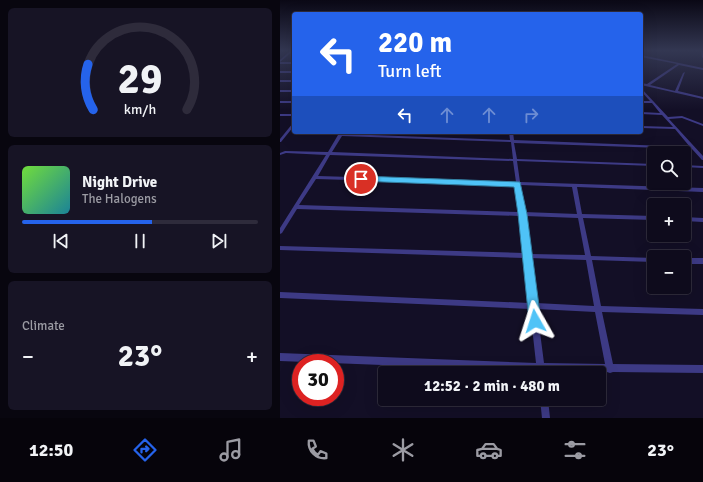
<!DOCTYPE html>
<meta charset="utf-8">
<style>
body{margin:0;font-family:Signika,sans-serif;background:#171425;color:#f1f3f6;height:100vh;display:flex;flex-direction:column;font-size:15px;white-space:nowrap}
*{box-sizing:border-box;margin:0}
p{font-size:13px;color:#9b9ba3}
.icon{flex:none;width:22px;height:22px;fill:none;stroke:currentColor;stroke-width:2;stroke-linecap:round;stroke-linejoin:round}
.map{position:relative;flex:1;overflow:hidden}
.drawer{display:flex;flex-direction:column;gap:8px;padding:8px;background:#08060f;width:280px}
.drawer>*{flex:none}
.hud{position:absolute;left:12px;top:12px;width:351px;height:122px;border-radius:4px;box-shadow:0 4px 16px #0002,0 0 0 1px #2e2b3b;background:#2563eb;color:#fff;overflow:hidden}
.controls{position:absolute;left:367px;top:146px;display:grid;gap:8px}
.controls a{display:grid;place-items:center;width:44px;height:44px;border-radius:4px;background:#0e0b1c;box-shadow:0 4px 16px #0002,0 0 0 1px #2e2b3b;font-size:20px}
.speed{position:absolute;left:12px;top:354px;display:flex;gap:8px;font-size:20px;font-weight:700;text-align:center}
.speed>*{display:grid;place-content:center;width:52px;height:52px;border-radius:50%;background:#0e0b1c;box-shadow:0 4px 16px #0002,0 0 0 1px #2e2b3b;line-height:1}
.speed .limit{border:6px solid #d22;background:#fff;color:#111}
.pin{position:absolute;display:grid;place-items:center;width:34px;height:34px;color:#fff;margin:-17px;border:2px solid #fff;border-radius:50%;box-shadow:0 1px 4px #0007}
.me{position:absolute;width:44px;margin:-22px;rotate:354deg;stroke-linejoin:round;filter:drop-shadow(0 0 3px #0008)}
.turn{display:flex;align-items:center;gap:14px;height:84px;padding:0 20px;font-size:18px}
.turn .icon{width:52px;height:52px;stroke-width:2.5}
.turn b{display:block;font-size:28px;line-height:34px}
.lanes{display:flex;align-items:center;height:38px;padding:0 20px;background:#0003;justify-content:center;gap:20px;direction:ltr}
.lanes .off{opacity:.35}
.big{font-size:30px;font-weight:700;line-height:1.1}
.drawer .widget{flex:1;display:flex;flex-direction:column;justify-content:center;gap:6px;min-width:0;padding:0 14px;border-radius:6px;background:#171425}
.drawer .dial{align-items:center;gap:0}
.dial svg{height:104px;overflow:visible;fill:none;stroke:#2e2b3b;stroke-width:7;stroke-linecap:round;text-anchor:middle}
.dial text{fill:#f1f3f6;stroke:none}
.song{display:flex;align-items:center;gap:12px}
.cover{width:48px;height:48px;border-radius:6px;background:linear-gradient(135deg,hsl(100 70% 55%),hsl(190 70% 35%))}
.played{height:4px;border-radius:2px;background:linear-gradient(90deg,#2563eb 55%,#2e2b3b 55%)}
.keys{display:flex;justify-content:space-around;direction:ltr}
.heat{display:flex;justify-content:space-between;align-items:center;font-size:22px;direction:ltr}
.trip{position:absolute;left:98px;top:366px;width:228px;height:40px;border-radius:4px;background:#0e0b1c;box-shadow:0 4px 16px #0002,0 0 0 1px #2e2b3b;font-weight:700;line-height:40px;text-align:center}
.tab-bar{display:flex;height:64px;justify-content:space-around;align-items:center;background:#06040b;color:#9b9ba3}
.tab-bar .icon{width:28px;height:28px}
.tab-bar .on{color:#2563eb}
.tab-bar b{font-size:18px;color:#f1f3f6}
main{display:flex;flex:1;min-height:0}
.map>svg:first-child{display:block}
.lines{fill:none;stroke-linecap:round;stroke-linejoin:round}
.minor{fill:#3d3a85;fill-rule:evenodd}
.route{fill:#4fc3f7;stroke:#337fa1}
</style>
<main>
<section class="drawer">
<div class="widget dial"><svg viewBox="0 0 100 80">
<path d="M14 69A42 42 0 1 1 86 69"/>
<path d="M14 69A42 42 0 0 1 10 34" stroke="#2563eb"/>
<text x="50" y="56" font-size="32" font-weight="700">29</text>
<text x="50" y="72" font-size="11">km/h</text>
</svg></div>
<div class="widget">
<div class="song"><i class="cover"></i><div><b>Night Drive</b><p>The Halogens</p></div></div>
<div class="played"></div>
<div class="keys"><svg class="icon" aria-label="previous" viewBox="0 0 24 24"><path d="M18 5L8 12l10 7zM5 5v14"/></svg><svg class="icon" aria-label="pause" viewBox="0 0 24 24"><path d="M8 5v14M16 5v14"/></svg><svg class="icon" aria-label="next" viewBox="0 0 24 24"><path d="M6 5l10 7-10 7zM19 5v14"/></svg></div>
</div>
<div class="widget"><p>Climate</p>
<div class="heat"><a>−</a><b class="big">23°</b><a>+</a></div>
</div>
</section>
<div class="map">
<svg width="423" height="418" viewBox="0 0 423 418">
<rect width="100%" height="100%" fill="#130f26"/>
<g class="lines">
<g class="minor">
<path d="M10 51H13L0 62V60Z"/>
<path d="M421 51H423V58L422 57Z"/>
<path d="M361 55 423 68V70L399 65 370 85 395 91 403 73 405 72 398 91 423 97V99L361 85V83L367 84 397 64 361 57Z"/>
<rect x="0" y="62" width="14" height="2"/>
<rect x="0" y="71" width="14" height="2"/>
<rect x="0" y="80" width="14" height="2"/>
<path d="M361 88 388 117 402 116 423 124V126L402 118 389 119 423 156V160H422L412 149 234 143 237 159 374 164V166L237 161 240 182 423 188V192L297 187 302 214 374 216V220L303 218 311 256 374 258V262L312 260 321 306 423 309V315L322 312 333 364 423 365V373L333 372 330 373 327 372 265 371V373H257V371L0 361V353L256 363 250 309 0 298V292L249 303 245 258 0 250V246L244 253 240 216 17 209 2 233 0 234V228L46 155 6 153 0 155V153L5 151 48 152 58 135 61 132H63V134L230 140 229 132H233L234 140 410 147 395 129 361 128V126L393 127 382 115 361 114V112L380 113 372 103H361V101H370L361 91ZM62 136 231 142 233 159 52 152ZM50 155 233 161 236 182 38 176ZM36 179 236 185 239 212 19 205ZM241 185 292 187 297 214 244 212ZM245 216 298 218 305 255 250 254ZM250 258 306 260 314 306 256 303ZM257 309 315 312 325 364 264 363Z"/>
<rect x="0" y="90" width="14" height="2"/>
<rect x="0" y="101" width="14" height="2"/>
<rect x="0" y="114" width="14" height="2"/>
<path d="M13 123H14V126L1 142H0V139Z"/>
<path d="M404 165 423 166V168L404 167Z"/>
<path d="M404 217 423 218V222L404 221Z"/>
<rect x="404" y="258" width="19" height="6"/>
<path d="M260 399H268L270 418H262Z"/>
</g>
</g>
<linearGradient id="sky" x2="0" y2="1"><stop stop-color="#0a0815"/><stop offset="0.46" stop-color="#333752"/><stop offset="1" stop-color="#333752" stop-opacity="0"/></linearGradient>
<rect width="423" height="110" fill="url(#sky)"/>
<path class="route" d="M81 176 240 182 247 214 261 321 259 325 255 327 251 325 249 321 238 214 234 187 78 181 77 179 78 177Z"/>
</svg>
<div class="controls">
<a><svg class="icon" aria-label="search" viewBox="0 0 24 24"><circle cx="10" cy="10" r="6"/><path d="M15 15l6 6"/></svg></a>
<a>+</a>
<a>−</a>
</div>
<div class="speed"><div class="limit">30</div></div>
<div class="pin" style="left:81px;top:179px;background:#d93025"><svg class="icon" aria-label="arrive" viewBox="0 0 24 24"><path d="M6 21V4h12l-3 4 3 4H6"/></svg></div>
<svg class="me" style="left:255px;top:321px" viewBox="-20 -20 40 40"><path d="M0-17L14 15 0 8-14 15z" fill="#4fc3f7" stroke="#fff" stroke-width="4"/></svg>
<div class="trip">12:52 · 2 min · 480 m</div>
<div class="hud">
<div class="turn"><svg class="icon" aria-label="left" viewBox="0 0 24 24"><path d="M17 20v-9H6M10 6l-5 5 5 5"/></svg><div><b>220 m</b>Turn left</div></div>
<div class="lanes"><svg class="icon" aria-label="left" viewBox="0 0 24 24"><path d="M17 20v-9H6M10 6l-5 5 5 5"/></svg><svg class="icon off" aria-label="ahead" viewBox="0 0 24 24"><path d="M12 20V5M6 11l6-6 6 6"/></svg><svg class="icon off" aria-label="ahead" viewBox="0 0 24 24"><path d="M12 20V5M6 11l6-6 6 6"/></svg><svg class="icon off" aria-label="right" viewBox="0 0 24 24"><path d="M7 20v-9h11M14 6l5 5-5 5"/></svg></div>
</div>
</div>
</main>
<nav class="tab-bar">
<b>12:50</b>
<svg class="icon on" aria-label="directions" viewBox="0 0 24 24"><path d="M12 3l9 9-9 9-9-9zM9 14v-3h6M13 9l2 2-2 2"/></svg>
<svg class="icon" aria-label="music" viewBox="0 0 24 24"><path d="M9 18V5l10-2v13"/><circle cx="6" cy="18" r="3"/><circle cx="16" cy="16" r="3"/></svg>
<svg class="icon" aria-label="phone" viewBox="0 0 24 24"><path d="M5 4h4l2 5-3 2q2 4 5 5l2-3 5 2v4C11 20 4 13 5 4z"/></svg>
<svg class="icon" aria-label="climate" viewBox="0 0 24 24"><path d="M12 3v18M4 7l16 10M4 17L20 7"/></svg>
<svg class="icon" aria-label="car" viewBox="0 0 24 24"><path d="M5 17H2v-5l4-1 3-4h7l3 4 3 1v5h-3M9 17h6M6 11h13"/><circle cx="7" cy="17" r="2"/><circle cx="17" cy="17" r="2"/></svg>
<svg class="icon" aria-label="filters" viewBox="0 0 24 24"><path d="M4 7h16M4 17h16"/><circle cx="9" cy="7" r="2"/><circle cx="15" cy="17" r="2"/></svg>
<b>23°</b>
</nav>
